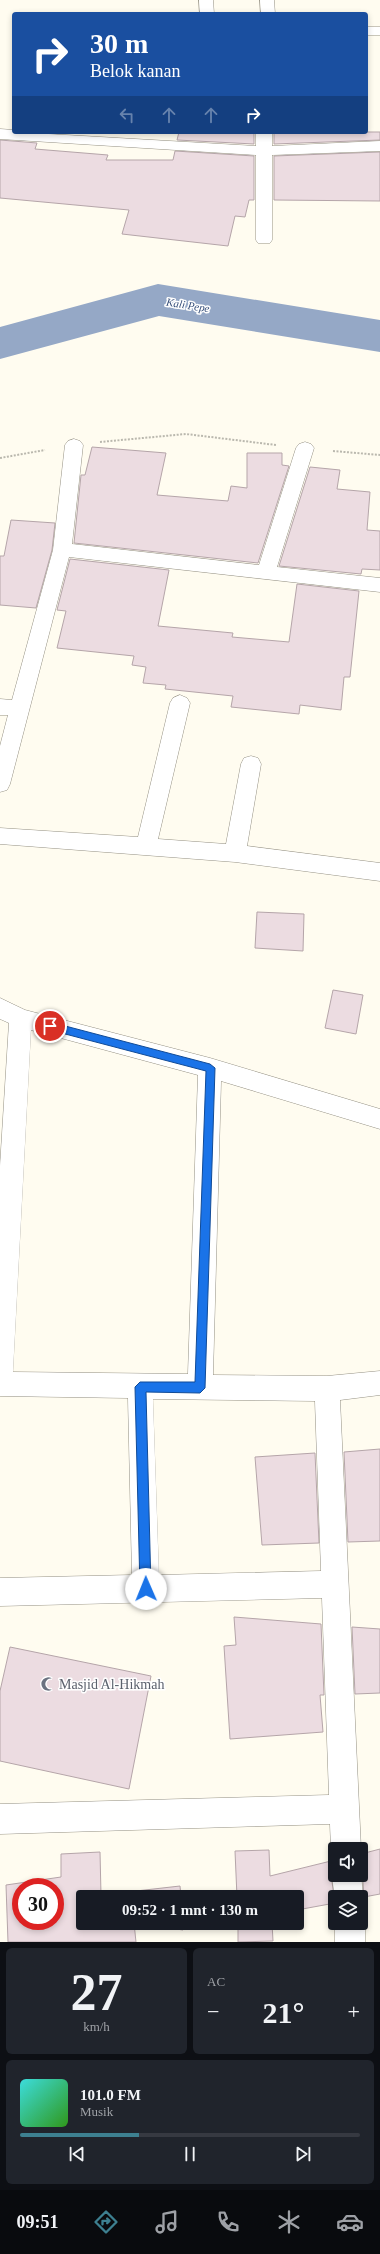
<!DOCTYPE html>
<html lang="id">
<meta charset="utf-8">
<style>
body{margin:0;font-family:Georgia,serif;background:#20242c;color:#f1f3f6;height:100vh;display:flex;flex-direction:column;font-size:15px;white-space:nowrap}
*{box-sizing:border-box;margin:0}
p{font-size:13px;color:#9ea1a6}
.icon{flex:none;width:22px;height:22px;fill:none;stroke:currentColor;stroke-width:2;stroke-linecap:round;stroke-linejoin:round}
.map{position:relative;height:1942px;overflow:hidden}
.panel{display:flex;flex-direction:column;gap:6px;padding:6px;background:#0d0f14;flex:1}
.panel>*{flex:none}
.guide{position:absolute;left:12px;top:12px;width:356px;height:122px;border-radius:4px;box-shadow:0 2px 6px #0003;background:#1a4fa0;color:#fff;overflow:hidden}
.controls{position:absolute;left:328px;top:1842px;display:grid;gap:8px}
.controls a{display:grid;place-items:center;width:40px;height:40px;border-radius:4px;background:#171b24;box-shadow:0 2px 6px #0003;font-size:20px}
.speed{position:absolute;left:12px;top:1878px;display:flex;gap:8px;font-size:20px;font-weight:700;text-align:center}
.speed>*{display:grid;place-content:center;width:52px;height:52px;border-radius:50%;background:#171b24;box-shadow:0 2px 6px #0003;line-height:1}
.speed .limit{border:6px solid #d22;background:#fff;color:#111}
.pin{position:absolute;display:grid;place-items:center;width:34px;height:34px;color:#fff;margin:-17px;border:2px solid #fff;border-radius:50%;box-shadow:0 1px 4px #0007}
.me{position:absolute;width:44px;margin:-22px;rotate:359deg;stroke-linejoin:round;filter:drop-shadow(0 0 3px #0008)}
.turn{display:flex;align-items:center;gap:14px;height:84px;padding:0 12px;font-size:18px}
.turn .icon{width:52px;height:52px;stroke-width:2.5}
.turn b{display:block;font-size:28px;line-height:34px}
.lanes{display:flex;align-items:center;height:38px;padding:0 12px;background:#0003;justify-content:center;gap:20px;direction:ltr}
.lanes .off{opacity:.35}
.big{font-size:30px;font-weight:600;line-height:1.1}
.panel .card{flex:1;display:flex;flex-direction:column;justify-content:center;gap:6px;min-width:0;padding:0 14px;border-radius:6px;background:#20242c}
.panel .dial{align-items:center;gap:0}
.dial b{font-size:52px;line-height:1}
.song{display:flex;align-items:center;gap:12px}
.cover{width:48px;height:48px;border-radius:6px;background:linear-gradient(135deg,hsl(180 70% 55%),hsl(110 70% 35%))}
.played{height:4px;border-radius:2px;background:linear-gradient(90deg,#3d8090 35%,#363941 35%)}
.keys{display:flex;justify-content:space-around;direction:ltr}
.heat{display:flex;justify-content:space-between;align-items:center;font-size:22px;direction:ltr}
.panel .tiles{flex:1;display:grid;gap:6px;grid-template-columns:1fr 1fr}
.card:last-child{grid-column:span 2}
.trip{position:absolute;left:76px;top:1890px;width:228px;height:40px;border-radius:4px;background:#171b24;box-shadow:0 2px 6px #0003;font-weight:600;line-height:40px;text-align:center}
.menu{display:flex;height:64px;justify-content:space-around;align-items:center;background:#090b0e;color:#9ea1a6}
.menu .icon{width:28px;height:28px}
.menu .current{color:#3d8090}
.menu b{font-size:18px;color:#f1f3f6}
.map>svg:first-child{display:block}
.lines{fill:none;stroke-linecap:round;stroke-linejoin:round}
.river{fill:#95a8c6;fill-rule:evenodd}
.building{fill:#ecdce1;stroke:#b5a5a9;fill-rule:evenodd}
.minor-casing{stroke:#959184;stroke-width:1}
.path{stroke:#bab8ae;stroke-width:2;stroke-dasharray:2 1.5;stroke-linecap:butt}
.minor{fill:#fff;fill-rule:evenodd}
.route{fill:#1a73e8;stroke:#114b97}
.labels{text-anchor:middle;stroke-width:3;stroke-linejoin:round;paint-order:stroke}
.far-water-label{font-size:11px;font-style:italic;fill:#334c78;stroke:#fff}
.near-worship-label{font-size:14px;fill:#5b616d;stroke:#fff;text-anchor:start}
</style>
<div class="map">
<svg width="380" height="1942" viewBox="0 0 380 1942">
<rect width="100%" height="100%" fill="#fffcf0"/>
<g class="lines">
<path class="river" d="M158 284 380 320V352L159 316 0 359V327Z"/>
</g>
<g class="building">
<path d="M179 132H254V144L177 140Z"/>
<path d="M274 132H380V140L274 144Z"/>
<path d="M0 140 37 143 35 149 108 155 106 160H173L175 151 254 156V200H249L245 217 235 216 228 246 122 234 129 210 0 198Z"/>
<path d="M380 152V201L274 200V156Z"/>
<path d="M92 447 166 453 157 495 228 501 231 486 247 488V453H282V465L289 466 258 563 74 543 81 475H85Z"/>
<path d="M310 467 340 470 337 489 370 492 367 530 380 531V570L362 569 361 574 279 566Z"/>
<path d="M11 520 55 523 52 550 36 608 0 605V556H4Z"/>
<path d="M70 559 169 570 158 626 233 633 232 637 289 642 297 584 359 591 350 677H344L341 710 300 705 299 714 231 707 233 696 165 689 166 685 143 683 146 667 132 665 134 656 57 648 66 611 57 610Z"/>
<path d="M257 912 304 914 303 951 255 948Z"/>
<path d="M333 990 363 995 356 1034 325 1028Z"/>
<path d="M380 1449V1541L348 1542 344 1452Z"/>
<path d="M315 1453 319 1543 262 1545 255 1457Z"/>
<path d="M234 1617 321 1624 324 1695H320L323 1732 230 1739 224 1646 236 1645Z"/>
<path d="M352 1627 380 1629V1693L355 1694Z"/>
<path d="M10 1647 151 1676 129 1789 0 1761V1691Z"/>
<path d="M380 1849V1894L364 1897 361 1854Z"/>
<path d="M269 1850 270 1876 335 1860V1867L331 1875 335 1903 297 1910V1897H237L235 1851Z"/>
<path d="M100 1852 101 1895 180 1886 181 1897H83V1923H134L136 1942H8L6 1885 61 1877V1854ZM21 1887H55V1921H21Z"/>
<path d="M135 1923H183V1930Z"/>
<path d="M238 1923H272L273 1941 238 1942Z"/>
</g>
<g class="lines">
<defs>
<g id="minor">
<path d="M199 0H213L214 14H200Z"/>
<path d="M260 0H274L275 14H261Z"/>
<rect x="366" y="27" width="14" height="8"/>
<path d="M0 129 14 130V132L256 146V132H272V146L380 141V151L272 155V240L270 243H258L256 240V155L0 139Z"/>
<path d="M74 439 80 441 83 445 72 544 259 565 296 448 299 444 305 442 311 444 314 448 277 567 380 578V592L69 557 10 784 7 790 0 792V746L8 715H0V699L12 700 53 550 65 445 68 441Z"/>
<path d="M180 695 187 698 190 703 158 839 226 844 241 764 244 758 251 756 258 758 261 764 247 846 380 863V881L235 862 0 844V828L138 837 170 703 173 698Z"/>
<path d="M0 998 25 1010 210 1058 380 1109V1129L221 1081 213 1375 327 1376 380 1371V1395L340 1400 361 1849H335V1858L331 1849 330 1824 0 1834V1804L329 1795 322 1598 0 1606V1578L132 1575 128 1398 0 1396V1166L9 1023 0 1019ZM31 1030 198 1075 188 1374 13 1372ZM153 1399 315 1401 321 1571 159 1575Z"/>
<path d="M335 1868V1875H361V1873L363 1897 361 1901V1897H335V1901L332 1875Z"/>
<path d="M361 1913 365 1923V1942H335V1923H361Z"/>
</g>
</defs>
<use href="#minor" class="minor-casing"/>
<g class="path">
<path d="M100 442 186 434 276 445"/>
<path d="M333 451 380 455"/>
<path d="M0 458 45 450"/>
</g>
<use href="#minor" class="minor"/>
</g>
<path class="route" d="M50 1022 210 1064 215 1068 205 1388 200 1393 146 1392 151 1589 150 1593 146 1594 142 1593 140 1589 135 1387 140 1382H195L206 1071 50 1030 45 1026Z"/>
<defs>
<symbol id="mosque-bare" viewBox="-9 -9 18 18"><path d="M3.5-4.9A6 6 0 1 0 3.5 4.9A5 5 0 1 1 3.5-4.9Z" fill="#6b7280" stroke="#fff" stroke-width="2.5" paint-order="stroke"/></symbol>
</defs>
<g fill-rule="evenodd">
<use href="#mosque-bare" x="38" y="1674" width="20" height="20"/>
</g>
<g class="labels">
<g class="far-water-label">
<text transform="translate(188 305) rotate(9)" y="4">Kali Pepe</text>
</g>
<g class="near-worship-label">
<text x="59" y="1689">Masjid Al-Hikmah</text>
</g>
</g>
</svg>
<div class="controls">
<a><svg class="icon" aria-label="sound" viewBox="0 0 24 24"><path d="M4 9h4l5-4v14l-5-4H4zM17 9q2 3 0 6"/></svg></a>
<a><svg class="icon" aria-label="layers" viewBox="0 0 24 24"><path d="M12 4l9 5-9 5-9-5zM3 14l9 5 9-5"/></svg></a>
</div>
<div class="speed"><div class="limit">30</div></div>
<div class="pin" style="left:50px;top:1026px;background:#d93025"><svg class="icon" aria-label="arrive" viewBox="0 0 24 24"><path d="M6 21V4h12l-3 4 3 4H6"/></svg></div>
<svg class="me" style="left:146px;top:1589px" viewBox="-20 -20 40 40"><circle r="19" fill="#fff"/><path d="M0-13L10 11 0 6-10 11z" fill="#1a73e8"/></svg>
<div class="trip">09:52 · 1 mnt · 130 m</div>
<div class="guide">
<div class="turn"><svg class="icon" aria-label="right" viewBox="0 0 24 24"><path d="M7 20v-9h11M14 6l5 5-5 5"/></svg><div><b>30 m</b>Belok kanan</div></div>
<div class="lanes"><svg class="icon off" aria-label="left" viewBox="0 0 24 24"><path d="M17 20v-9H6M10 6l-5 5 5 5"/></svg><svg class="icon off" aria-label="ahead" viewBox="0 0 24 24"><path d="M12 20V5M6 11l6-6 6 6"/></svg><svg class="icon off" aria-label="ahead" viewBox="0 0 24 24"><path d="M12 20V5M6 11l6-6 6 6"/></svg><svg class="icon" aria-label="right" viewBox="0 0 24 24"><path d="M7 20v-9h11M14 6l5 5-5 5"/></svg></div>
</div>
</div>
<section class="panel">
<div class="tiles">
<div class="card dial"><b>27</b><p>km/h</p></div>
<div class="card"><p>AC</p>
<div class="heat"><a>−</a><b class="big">21°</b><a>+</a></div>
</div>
<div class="card">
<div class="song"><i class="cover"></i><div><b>101.0 FM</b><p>Musik</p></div></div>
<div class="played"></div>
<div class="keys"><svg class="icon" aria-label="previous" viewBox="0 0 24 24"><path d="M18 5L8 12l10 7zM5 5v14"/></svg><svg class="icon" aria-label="pause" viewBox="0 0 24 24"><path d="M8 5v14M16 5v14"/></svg><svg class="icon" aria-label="next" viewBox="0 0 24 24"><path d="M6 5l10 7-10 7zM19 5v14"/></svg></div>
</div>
</div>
</section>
<nav class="menu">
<b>09:51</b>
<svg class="icon current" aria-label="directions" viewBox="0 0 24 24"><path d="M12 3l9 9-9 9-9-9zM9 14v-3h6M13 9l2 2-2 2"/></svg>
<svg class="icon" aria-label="music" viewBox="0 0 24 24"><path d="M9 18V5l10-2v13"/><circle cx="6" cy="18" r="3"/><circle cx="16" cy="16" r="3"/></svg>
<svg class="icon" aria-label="phone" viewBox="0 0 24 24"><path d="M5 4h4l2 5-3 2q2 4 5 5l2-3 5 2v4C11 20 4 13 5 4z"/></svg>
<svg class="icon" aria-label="climate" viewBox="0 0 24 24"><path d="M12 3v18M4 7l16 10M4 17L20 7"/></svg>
<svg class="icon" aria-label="car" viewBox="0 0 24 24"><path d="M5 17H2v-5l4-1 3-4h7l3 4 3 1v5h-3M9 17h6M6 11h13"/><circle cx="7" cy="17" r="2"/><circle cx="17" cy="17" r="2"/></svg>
</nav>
